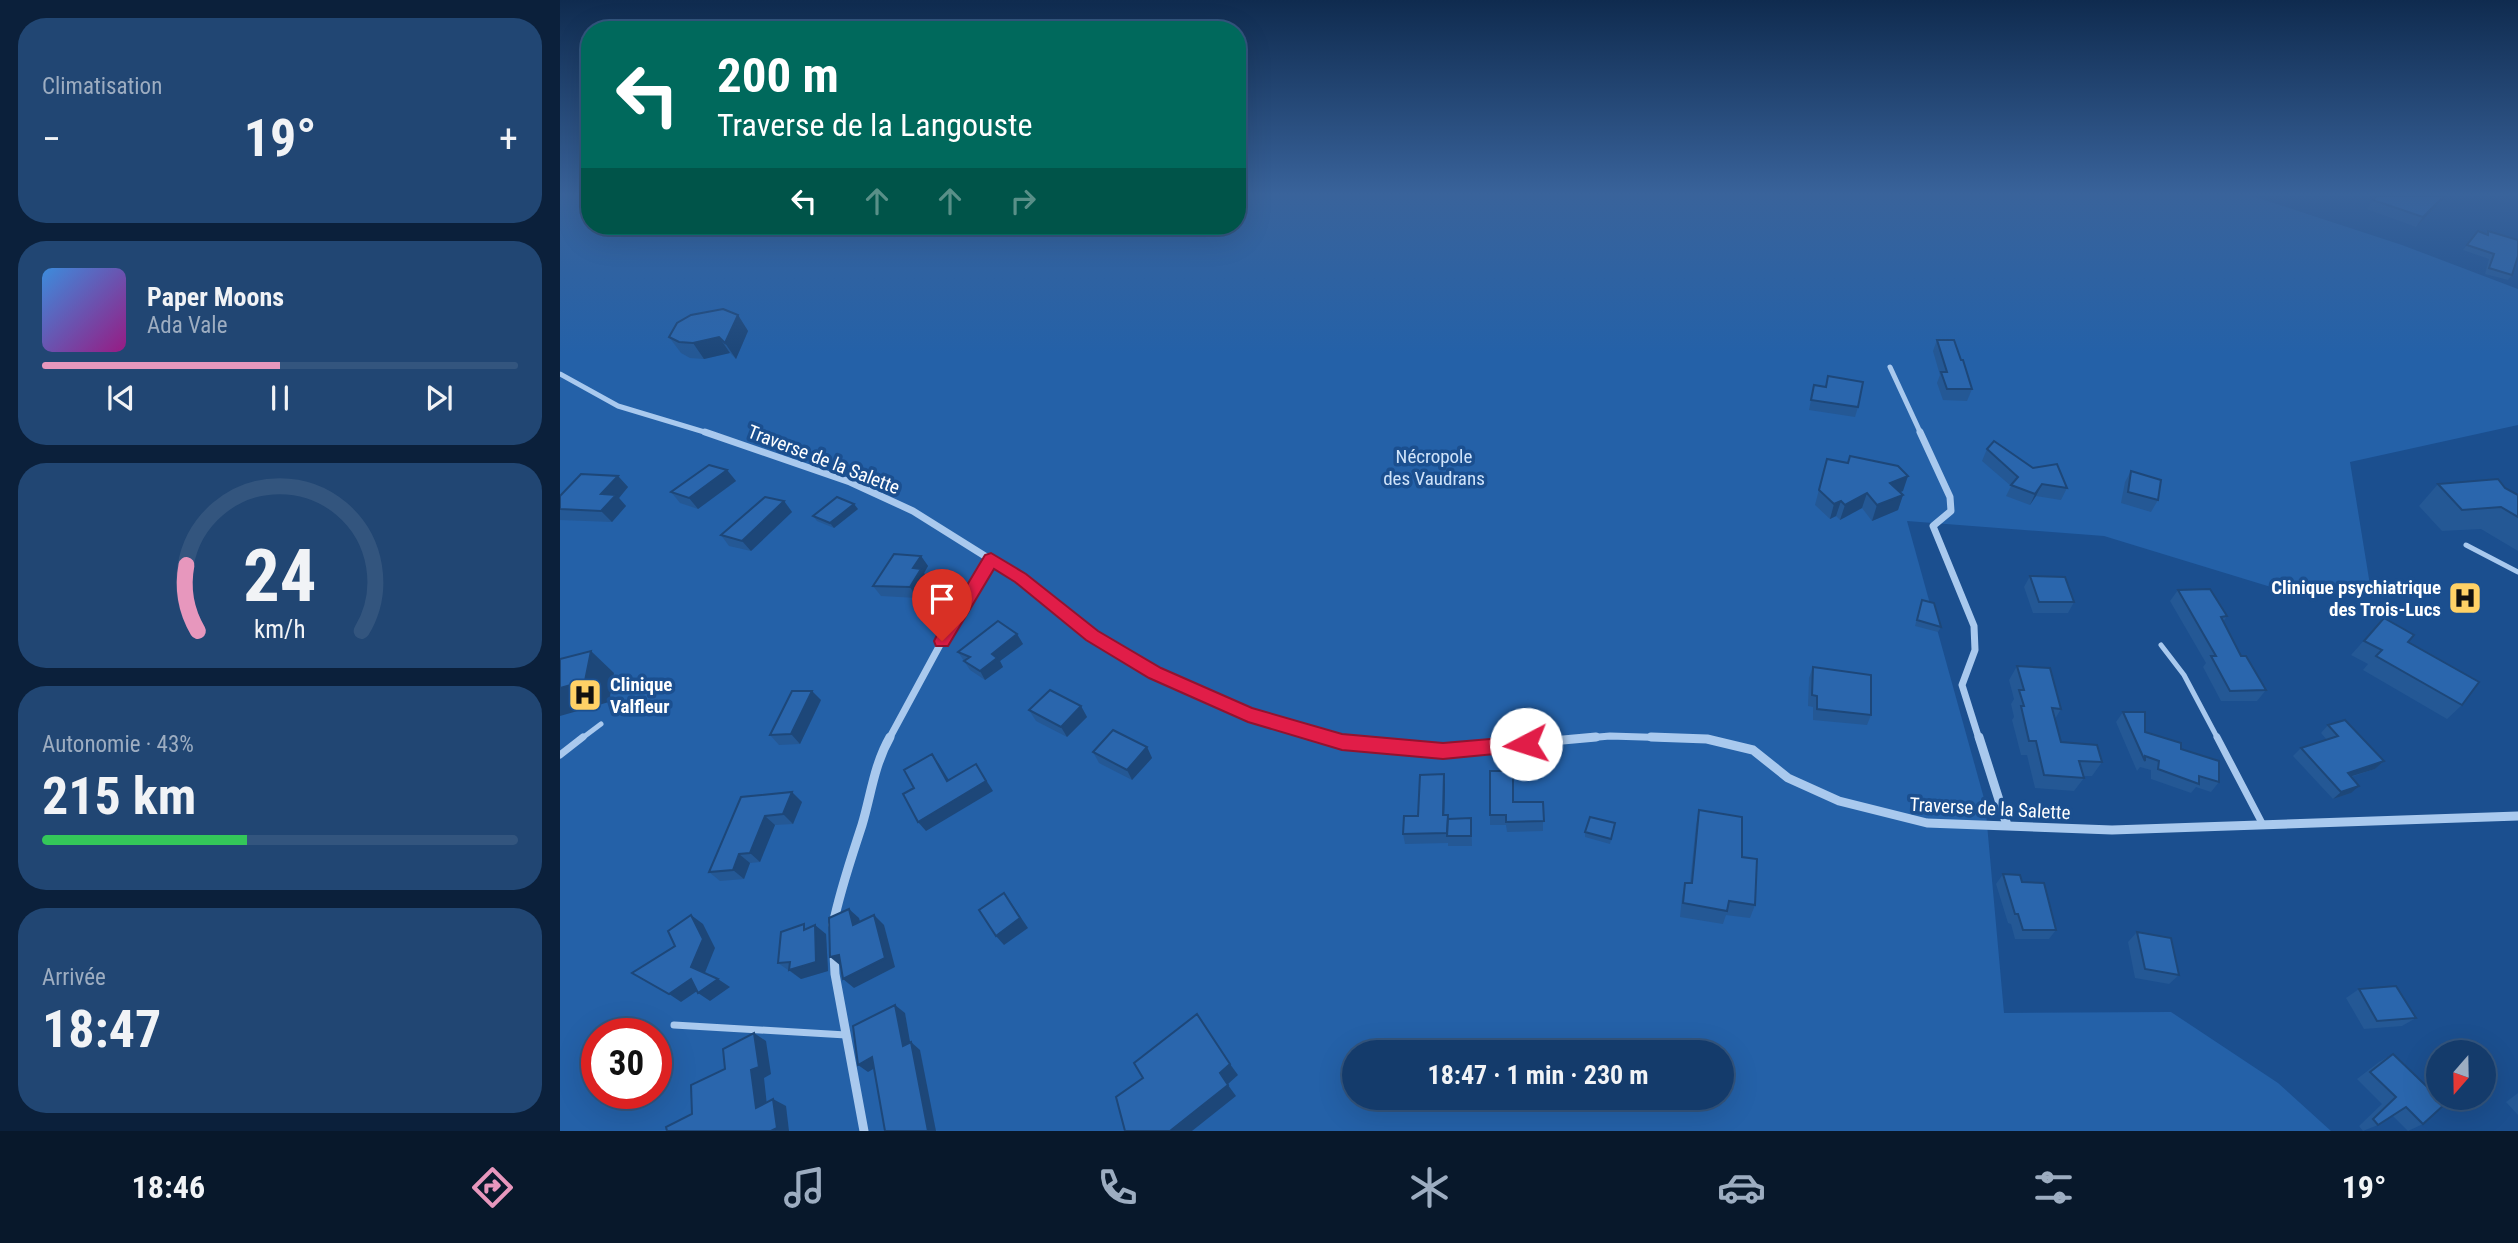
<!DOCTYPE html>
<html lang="fr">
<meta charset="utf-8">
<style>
body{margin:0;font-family:"Roboto Condensed",sans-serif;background:#214673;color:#f1f3f6;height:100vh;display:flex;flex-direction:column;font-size:26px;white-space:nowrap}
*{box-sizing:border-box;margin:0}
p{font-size:23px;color:#9dadc1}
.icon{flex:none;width:38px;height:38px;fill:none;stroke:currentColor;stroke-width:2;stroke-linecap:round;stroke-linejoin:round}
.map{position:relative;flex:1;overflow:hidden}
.panel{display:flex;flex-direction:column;gap:18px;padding:18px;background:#0b203b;width:560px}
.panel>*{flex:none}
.top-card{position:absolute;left:21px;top:21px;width:665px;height:214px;border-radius:28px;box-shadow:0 7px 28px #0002,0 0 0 2px #33557e;background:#00695c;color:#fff;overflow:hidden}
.needle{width:46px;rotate:200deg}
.controls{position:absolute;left:1866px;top:1040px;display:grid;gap:14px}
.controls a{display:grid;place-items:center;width:70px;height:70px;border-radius:50%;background:#143b6b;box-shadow:0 7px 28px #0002,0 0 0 2px #33557e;font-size:35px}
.speed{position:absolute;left:21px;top:1018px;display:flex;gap:14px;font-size:35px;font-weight:700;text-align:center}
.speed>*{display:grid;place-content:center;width:91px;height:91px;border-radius:50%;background:#143b6b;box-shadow:0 7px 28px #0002,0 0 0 2px #33557e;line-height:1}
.speed .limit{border:10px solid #d22;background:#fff;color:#111}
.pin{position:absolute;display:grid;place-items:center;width:60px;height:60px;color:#fff;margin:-72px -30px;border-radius:50% 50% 50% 0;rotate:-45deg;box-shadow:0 0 7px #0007}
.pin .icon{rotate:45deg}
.me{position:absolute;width:77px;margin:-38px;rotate:265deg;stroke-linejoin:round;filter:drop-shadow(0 0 5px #0008)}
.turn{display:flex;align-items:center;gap:24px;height:147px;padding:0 21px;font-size:32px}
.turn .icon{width:91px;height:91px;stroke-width:2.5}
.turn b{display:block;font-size:49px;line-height:60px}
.lanes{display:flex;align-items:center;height:66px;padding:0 21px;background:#0003;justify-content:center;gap:35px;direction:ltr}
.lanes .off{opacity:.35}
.big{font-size:52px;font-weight:700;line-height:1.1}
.panel .tile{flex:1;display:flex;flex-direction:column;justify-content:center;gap:10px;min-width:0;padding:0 24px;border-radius:28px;background:#214673}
.panel .dial{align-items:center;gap:0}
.dial svg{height:182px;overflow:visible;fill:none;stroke:#33557e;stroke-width:7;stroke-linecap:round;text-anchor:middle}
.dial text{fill:#f1f3f6;stroke:none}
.song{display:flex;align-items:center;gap:21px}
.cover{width:84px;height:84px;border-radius:10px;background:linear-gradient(135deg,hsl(210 70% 55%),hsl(310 70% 35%))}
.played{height:7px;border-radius:4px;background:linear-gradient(90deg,#e797bd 50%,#33557e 50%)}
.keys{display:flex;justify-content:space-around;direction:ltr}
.heat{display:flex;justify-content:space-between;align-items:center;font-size:38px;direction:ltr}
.charge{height:10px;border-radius:5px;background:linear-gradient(90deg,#34c759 43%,#33557e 0)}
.trip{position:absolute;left:782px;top:1040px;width:392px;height:70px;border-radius:35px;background:#143b6b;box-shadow:0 7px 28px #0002,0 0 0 2px #33557e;font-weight:700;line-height:70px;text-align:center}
.tabs{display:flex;height:112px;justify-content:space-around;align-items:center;background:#08182b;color:#9dadc1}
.tabs .icon{width:49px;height:49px}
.tabs .on{color:#e797bd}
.tabs b{font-size:32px;color:#f1f3f6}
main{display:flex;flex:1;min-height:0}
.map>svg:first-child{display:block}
.green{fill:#2461a8;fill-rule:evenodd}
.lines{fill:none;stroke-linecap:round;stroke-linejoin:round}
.lane-far1{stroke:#a9c9ee;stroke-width:5}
.lane{stroke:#a9c9ee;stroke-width:7}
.street-far2{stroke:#a9c9ee;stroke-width:5}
.street-far1{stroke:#a9c9ee;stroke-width:7}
.street{stroke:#a9c9ee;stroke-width:9}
.wall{fill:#245895}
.shaded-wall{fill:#1d4779}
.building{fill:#2a66ad;stroke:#1d4779;stroke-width:2}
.route{fill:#e11d48;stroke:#92132f;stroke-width:2}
.labels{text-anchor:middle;stroke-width:7;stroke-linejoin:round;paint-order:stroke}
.park-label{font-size:19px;fill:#cfe3fa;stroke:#1b4f8f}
.street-label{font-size:19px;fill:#fff;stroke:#1b4f8f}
.poi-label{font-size:19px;font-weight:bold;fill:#fff;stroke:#1b4f8f;text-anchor:end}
</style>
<main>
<section class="panel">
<div class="tile"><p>Climatisation</p>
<div class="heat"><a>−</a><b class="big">19°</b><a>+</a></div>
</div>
<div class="tile">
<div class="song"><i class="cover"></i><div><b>Paper Moons</b><p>Ada Vale</p></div></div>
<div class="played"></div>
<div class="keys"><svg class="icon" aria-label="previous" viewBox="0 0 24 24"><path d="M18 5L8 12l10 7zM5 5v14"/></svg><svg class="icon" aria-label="pause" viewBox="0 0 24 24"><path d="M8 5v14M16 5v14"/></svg><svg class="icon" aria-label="next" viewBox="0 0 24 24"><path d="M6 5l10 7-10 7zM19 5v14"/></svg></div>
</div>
<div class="tile dial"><svg viewBox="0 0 100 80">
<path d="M14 69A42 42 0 1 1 86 69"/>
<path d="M14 69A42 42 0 0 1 9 40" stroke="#e797bd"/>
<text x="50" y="56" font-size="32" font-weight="700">24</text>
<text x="50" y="72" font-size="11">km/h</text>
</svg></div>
<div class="tile"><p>Autonomie · 43%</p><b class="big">215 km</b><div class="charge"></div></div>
<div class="tile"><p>Arrivée</p><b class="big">18:47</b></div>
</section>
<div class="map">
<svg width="1958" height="1131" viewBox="0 0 1958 1131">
<rect width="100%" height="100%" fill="#1b4f8f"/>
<path class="green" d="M0 196H30V226H677V196H1692L1842 245 1958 289V425L1790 462 1810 585 1724 591 1544 536 1347 521 1425 802 1444 1013 1611 1012 1718 1083 1771 1131H0ZM37 1034H96V1094H37ZM794 1052H1162V1097H794Z"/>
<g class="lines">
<g class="lane-far1">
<path d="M1906 545 1958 572"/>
<path d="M1601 645 1624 675 1658 739"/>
<path d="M21 739 41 724"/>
</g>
<g class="lane">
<path d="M1657 737 1703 825"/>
<path d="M0 755 23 737"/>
<path d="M114 1025 286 1035"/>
</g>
<g class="street-far2">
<path d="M1330 367 1361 434"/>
<path d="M0 374 58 406 151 434"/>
</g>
<g class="street-far1">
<path d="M145 432 290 482 353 511 460 578 532 636 595 673 688 714 772 739"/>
<path d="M1360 432 1390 497 1391 511 1373 526 1414 626 1415 650 1402 685 1419 739"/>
<path d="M329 739 401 606 431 559"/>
<path d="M1016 739 1050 736 1147 739"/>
</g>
<g class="street">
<path d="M766 737 782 742 883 751 1036 737"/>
<path d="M1091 737 1147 739 1193 750 1228 778 1279 801 1367 823 1552 830 1958 816"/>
<path d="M1419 737 1447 825"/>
<path d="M273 925C280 890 291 859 302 825 311 795 314 765 330 737"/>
<path d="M274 954 275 974 304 1131"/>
</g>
</g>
<g class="wall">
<path d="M1817 196H1886L1856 227 1807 209Z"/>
<path d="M1918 231 1926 234 1928 231 1952 275 1948 280 1925 274 1929 259 1903 250Z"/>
<path d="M178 315 188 331 176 359 170 353 144 359 130 358 121 353 109 337Z"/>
<path d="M1377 340 1401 360 1412 389 1407 401 1383 400 1377 383 1380 375 1373 351Z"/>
<path d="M1254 385 1265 387 1298 407 1295 417 1249 410Z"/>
<path d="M1427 449 1473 468 1507 488 1501 500 1476 496 1470 505 1446 496 1451 486 1422 461Z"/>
<path d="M1267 459 1343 491 1340 492 1343 495 1338 510 1312 521 1302 508 1280 520 1276 516 1270 519 1255 505Z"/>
<path d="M167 470 176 481 138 509 120 503 111 492Z"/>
<path d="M1571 471 1598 500 1591 512 1561 503 1565 482Z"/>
<path d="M58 476 68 487 59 498 66 506 52 522 0 520V496Z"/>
<path d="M1878 484 1945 488 1958 495V551L1921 529 1882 531 1859 506Z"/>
<path d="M224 501 232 512 191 551 169 546 161 535Z"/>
<path d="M298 509 274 528 257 521 253 516Z"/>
<path d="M361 556 368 566 364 573 368 579 357 598 321 596 313 586Z"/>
<path d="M1470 576 1514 602 1508 613H1473L1464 587Z"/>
<path d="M1618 590 1667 616 1663 622 1681 656 1706 690 1697 701H1661L1643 667 1646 663 1610 601Z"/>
<path d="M1362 600 1381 627 1378 632 1355 626Z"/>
<path d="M1824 618 1848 642 1902 705 1887 719 1803 670 1808 664 1791 655Z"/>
<path d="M457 634 463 644 440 661 443 667 425 680 410 670 398 652Z"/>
<path d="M1457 666 1501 709 1495 719 1501 742 1542 762 1532 776H1524V778L1514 791 1475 788 1467 755H1461L1452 720 1454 717 1451 704 1454 699 1449 680Z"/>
<path d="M1253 667 1311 715 1307 725 1253 720V707L1248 706 1249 678Z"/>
<path d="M261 700 240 744 219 745 210 735Z"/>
<path d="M521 706 527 717 507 737 476 721 469 710Z"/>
<path d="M1563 712 1585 732 1621 749 1659 782 1651 792 1636 787 1631 793 1591 779V770L1580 767 1577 771 1556 722Z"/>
<path d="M1768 725 1824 761 1815 769 1791 777V793L1773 799 1733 756 1741 748 1767 740 1761 733Z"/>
<path d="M587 747 592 758 572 780 539 763 533 752Z"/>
<path d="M885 784 884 815H888V819L911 818 912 846H888V843L845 844 843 834Z"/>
<path d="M181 797 242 802 233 824 215 825 200 862 190 863 184 879 160 881 149 872Z"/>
<path d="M953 802H983V831L947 832 946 825H930V815Z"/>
<path d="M1139 810 1182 857 1195 905 1190 918 1166 915 1163 924 1120 917 1122 897 1125 883H1130L1136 825Z"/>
<path d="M1055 823 1050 844 1025 837V832Z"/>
<path d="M1443 874 1462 882 1496 930 1489 939H1455L1451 924 1448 923 1436 884Z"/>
<path d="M248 928 266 934 268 971 241 979 218 963Z"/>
<path d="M1577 932 1619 975 1609 984 1575 978 1568 942Z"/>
<path d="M1799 989 1856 1018 1842 1026 1804 1029 1786 998Z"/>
<path d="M1833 1054 1863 1124 1848 1131 1833 1116 1818 1125 1803 1131 1799 1126 1822 1104 1797 1079 1819 1062Z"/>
<path d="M1958 1093V1115L1946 1102Z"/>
</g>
<g class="shaded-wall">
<path d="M1884 196H1886L1856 227 1863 217Z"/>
<path d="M178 315 188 331 176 359 165 343Z"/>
<path d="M159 337 170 353 144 359 133 343Z"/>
<path d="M167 470 176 481 138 509 129 498Z"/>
<path d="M58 476 68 487 59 498 66 506 52 522 41 511V494Z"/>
<path d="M1348 476 1343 491 1325 498 1330 483Z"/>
<path d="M1482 484 1476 496 1470 505 1475 494Z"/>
<path d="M1307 493 1302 508 1280 520 1285 505Z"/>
<path d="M1343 495 1338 510 1312 521 1317 505Z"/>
<path d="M224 501 232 512 191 551 182 541Z"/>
<path d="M1281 501 1276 516 1270 519 1274 504Z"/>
<path d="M294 504 298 509 274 528 270 523Z"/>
<path d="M361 556 368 566 364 573 368 579 357 598 350 587 353 568Z"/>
<path d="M457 634 463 644 440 661 443 667 425 680 420 671 432 654Z"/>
<path d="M31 651 54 673 49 702 0 716V688Z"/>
<path d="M252 691 261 700 240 744 231 734Z"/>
<path d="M521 706 527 717 507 737 501 727Z"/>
<path d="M587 747 592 758 572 780 567 770Z"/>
<path d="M372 754 379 764 395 790 387 781Z"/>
<path d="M1824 761 1815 769 1779 780 1788 773Z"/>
<path d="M416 764 433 791 366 831 358 822Z"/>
<path d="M884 774 885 784 884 825 883 815Z"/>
<path d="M1799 786 1791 793 1773 799 1781 792Z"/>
<path d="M232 792 242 802 233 824 223 814Z"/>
<path d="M205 816 215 825 200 862 190 853Z"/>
<path d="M179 854 190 863 184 879 173 870Z"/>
<path d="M444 893 451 903 468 928 444 945 436 936Z"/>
<path d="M289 909 299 918 304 935 293 925Z"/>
<path d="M131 915 143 924 155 948 144 975 131 967Z"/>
<path d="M314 915 324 925 335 967 294 988 283 979Z"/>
<path d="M255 925 266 934 268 971 241 979 229 970Z"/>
<path d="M279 955 281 966 270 957Z"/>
<path d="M131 979 143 987 121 1002 109 994Z"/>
<path d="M158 979 170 987 150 1001 138 993Z"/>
<path d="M335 1005 345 1013 352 1053 343 1046Z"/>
<path d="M194 1033 206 1041 211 1074 204 1078 208 1115 196 1108 191 1070Z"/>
<path d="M351 1042 360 1050 376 1131H368Z"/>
<path d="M312 1057 322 1064 308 1072 298 1065Z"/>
<path d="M670 1064 678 1075 668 1084 660 1073Z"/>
<path d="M668 1085 676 1096 632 1131H610Z"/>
<path d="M213 1099 226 1106 229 1131H211Z"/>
</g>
<g class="building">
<path d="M1817 196H1884L1863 217 1813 200Z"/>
<path d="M1918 231 1928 235V231L1958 240V256L1952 275 1929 268 1934 254 1907 245Z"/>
<path d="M163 309 178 315 165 343 159 337 133 343 119 342 109 337 117 323 131 315Z"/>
<path d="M1377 340H1394L1401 360H1403L1412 389H1387L1381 372H1387Z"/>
<path d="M1268 376 1303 382 1298 407 1251 400 1254 385 1266 387Z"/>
<path d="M1434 441 1473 468 1497 464 1507 488 1482 484 1475 494 1451 485 1458 477 1427 449Z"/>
<path d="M1290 456 1338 466 1348 476 1330 483 1343 495 1317 505 1307 493 1285 505 1281 501 1274 504 1259 490 1267 459 1288 463Z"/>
<path d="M149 465 167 470 129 498 111 492Z"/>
<path d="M1571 471 1601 480 1598 500 1568 492Z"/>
<path d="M21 474 58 476 41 494 56 495 41 511 0 509V496Z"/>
<path d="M1938 479 1945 488 1958 495V517L1941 507 1902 510 1878 484Z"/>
<path d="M205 497 224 501 182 541 161 535Z"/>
<path d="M277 497 294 504 270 523 253 516Z"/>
<path d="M334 554 361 556 353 568 361 569 350 587 313 586Z"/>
<path d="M1470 576 1505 577 1514 602H1479Z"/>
<path d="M1650 589 1667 616 1661 617 1681 656H1686L1706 690 1670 691 1651 656H1656L1618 590Z"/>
<path d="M1362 600 1374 603 1381 627 1357 620Z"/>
<path d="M1824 618 1854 635 1848 642 1919 682 1902 705 1816 656 1822 650 1804 641Z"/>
<path d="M438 621 457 634 432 654 437 658 420 671 404 661 410 657 398 652Z"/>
<path d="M31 651 25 681 0 688V659Z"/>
<path d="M1457 666 1490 668 1501 709 1492 708 1501 742 1537 745 1542 762 1519 761 1524 778 1484 775 1476 741H1469L1461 706H1464L1459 690H1464Z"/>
<path d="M1253 667 1311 675V715L1257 709V696L1252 695Z"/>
<path d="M490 690 521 706 501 727 469 710Z"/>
<path d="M232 691H252L231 734 210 735Z"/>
<path d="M1563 712H1585V732L1621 743V749L1659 761V782L1639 776V784L1598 769 1599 761 1585 756V761Z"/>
<path d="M1785 720 1824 761 1788 773 1799 786 1781 792 1741 748 1778 736 1768 725Z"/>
<path d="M553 730 587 747 567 770 533 752Z"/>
<path d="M372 754 387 781 416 764 426 781 358 822 343 794 354 788 344 770Z"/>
<path d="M930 771H953V802H983L984 821 946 822V815H930Z"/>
<path d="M884 774 883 815H888L887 833 843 834 844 816H858L860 775Z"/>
<path d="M232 792 223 814 205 816 190 853 179 854 173 870 149 872 181 797Z"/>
<path d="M1139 810 1182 817V857L1197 859 1195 905 1169 901 1167 911 1123 903 1125 883H1132Z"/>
<path d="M1030 817 1055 823 1051 839 1025 832Z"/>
<path d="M911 818V836H887L888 819Z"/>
<path d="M1443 874 1460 875 1462 882 1484 883 1496 930H1463L1458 914H1455Z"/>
<path d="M444 893 460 918 436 936 419 910Z"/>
<path d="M289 909 293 925 314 915 325 958 283 979 279 955 270 957 269 918Z"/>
<path d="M131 915 143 939 131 967 158 979 138 993 131 979 109 994 72 973 115 946 108 931Z"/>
<path d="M244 924V930L255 925 256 962 229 970 230 962 218 963 221 932Z"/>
<path d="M1577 932 1611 938 1619 975 1585 969Z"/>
<path d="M1836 986 1856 1018 1817 1021 1799 989Z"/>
<path d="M335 1005 343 1046 351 1042 368 1131H325L312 1057 298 1065 293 1026Z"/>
<path d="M637 1014 670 1064 660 1073 668 1085 610 1131H565L556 1097 583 1078 574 1063Z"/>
<path d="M194 1033 199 1067 191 1070 196 1108 213 1099 217 1128 211 1131H107L106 1127 132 1114 131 1085 165 1069 163 1049Z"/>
<path d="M1833 1054 1885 1104 1863 1124 1846 1107 1818 1125 1813 1119 1836 1097 1810 1072Z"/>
</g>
<linearGradient id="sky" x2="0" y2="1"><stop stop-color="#0f2b4f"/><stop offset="0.55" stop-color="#39639b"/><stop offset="1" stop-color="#39639b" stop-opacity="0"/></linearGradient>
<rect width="1958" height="354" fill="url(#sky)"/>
<path class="route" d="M431 553 466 574 538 631 601 668 692 708 782 734 883 743 966 736 973 738 975 744 973 749 966 751 883 759 782 750 688 722 589 678 526 640 455 582 434 569 388 646H376L374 641 376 637 425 555Z"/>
<defs>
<symbol id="hospital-square" viewBox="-11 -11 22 22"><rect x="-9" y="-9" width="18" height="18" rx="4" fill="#ffd166" stroke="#1b4f8f"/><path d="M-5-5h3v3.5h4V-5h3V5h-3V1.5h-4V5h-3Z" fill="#111"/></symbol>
</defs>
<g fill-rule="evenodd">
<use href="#hospital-square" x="1886" y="579" width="38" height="38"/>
<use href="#hospital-square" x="6" y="676" width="38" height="38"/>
</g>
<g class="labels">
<g class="park-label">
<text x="874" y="463">Nécropole<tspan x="874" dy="22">des Vaudrans</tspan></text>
</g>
<g class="street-label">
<text transform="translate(264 459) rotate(21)" y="7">Traverse de la Salette</text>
<text transform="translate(1430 808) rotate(3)" y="7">Traverse de la Salette</text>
</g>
<g class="poi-label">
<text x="1881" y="594">Clinique psychiatrique<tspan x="1881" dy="22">des Trois-Lucs</tspan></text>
<text x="50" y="691" text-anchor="start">Clinique<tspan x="50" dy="22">Valfleur</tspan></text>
</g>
</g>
</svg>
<div class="controls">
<a><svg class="needle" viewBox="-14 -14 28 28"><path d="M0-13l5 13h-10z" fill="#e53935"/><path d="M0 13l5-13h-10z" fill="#9dadc1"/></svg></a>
</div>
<div class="speed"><div class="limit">30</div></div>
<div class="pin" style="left:382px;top:641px;background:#d93025"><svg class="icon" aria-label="arrive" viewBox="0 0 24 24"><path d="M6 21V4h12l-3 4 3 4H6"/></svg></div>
<svg class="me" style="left:966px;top:744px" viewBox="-20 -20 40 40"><circle r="19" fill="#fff"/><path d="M0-13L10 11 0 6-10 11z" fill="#e11d48"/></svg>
<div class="trip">18:47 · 1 min · 230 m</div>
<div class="top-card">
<div class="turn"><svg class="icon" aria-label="left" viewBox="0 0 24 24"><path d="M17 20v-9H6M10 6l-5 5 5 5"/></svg><div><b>200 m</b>Traverse de la Langouste</div></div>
<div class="lanes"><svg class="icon" aria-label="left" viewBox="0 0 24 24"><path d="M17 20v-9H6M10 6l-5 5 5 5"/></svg><svg class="icon off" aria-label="ahead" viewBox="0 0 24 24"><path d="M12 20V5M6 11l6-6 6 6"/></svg><svg class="icon off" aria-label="ahead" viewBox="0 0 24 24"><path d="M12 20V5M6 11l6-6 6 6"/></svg><svg class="icon off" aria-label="right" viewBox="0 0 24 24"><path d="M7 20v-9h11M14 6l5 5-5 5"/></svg></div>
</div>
</div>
</main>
<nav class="tabs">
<b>18:46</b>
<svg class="icon on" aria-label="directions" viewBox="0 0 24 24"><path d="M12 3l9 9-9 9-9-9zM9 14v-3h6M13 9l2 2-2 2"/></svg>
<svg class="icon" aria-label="music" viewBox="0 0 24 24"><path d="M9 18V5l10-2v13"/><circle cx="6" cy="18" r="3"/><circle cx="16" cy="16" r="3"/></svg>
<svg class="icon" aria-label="phone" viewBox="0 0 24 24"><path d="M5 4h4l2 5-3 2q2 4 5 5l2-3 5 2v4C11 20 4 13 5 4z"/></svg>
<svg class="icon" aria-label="climate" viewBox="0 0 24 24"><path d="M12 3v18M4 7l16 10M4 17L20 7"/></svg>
<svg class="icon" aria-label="car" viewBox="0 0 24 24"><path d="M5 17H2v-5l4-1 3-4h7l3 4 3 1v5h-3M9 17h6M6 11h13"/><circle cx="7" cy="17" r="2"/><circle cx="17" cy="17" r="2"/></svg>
<svg class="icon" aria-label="filters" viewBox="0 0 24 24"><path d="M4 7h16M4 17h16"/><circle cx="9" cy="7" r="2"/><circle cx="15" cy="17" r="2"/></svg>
<b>19°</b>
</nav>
